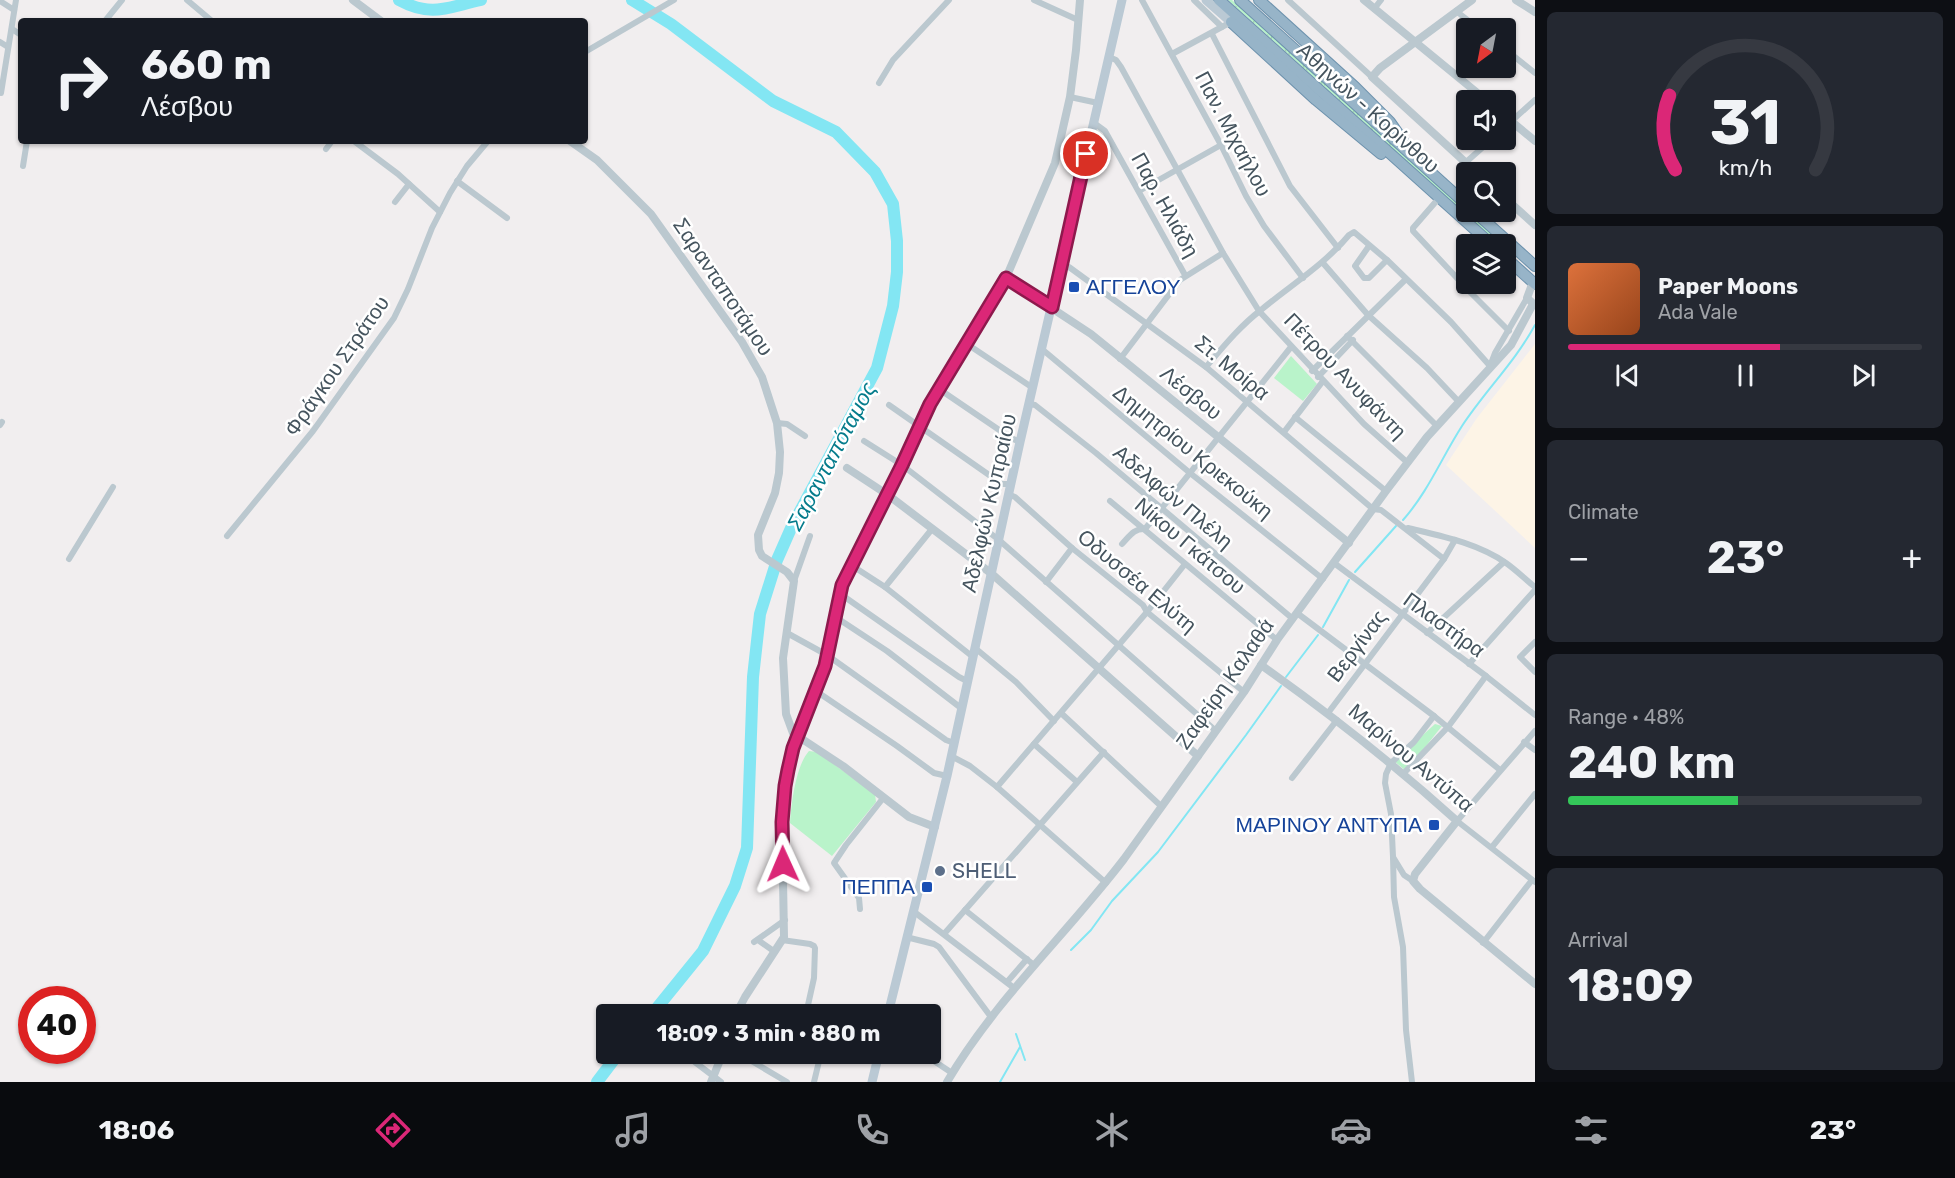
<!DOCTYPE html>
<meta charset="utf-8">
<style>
body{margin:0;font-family:Rubik,sans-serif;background:#242831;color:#f1f3f6;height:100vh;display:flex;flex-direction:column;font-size:22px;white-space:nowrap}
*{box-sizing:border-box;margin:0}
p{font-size:20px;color:#9ea1a6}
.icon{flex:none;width:33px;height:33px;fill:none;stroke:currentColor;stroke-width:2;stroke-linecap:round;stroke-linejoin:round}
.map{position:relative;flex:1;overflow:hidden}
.sheet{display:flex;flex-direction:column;gap:12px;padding:12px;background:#0d0f14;width:420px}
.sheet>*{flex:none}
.banner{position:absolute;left:18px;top:18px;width:570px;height:126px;border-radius:6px;box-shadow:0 2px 4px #0004;background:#171b24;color:#f1f3f6;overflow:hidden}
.needle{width:39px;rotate:212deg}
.tools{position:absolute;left:1456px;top:18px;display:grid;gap:12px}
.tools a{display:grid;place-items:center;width:60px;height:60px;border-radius:6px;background:#171b24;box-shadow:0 2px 4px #0004;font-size:30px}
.speed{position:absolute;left:18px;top:986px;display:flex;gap:12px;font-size:30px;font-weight:700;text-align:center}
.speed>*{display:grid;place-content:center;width:78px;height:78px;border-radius:50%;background:#171b24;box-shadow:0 2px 4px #0004;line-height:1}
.speed .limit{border:9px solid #d22;background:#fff;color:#111}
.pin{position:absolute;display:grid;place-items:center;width:51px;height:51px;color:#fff;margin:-26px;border:3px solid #fff;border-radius:50%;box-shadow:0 2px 6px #0007}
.me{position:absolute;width:66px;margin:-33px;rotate:359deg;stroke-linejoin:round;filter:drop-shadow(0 0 4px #0008)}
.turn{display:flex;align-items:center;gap:21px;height:126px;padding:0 24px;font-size:27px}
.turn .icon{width:78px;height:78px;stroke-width:2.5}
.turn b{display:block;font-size:42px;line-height:51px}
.big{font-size:45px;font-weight:700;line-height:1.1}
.sheet .card{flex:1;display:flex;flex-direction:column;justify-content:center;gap:9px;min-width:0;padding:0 21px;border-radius:9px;background:#242831}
.sheet .dial{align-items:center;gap:0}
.dial svg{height:156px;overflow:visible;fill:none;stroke:#363941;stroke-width:7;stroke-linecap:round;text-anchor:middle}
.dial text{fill:#f1f3f6;stroke:none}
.song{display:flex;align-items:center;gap:18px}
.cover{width:72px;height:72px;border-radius:9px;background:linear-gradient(135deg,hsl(20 70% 55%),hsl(20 70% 35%))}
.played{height:6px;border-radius:3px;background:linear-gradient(90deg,#db2777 60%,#363941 60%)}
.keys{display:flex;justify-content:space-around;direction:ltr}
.heat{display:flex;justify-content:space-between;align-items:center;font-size:33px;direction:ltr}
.charge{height:9px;border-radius:4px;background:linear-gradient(90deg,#34c759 48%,#363941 0)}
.trip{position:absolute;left:596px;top:1004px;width:345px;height:60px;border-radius:6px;background:#171b24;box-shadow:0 2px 4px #0004;font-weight:700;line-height:60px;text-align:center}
.tab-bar{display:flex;height:96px;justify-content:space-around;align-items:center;background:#090b0e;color:#9ea1a6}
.tab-bar .icon{width:42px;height:42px}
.tab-bar .on{color:#db2777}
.tab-bar b{font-size:27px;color:#f1f3f6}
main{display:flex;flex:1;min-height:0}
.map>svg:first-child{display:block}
.commercial{fill:#fdf4e6}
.grass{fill:url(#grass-tufts)}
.park{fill:#b9f3ca}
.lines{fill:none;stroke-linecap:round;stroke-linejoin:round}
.stream{stroke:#83e6f3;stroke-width:2}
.river{stroke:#83e6f3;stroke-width:12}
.trunk-casing{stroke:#6d92ad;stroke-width:12}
.minor{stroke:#bbc8cf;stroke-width:6}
.tertiary{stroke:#bbc8cf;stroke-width:8}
.secondary{stroke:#bac9d4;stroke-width:9}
.trunk{stroke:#97b4c8;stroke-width:10}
.route-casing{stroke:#8e194d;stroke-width:15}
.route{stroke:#db2777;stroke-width:10}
.transit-dot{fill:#1a4fb4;stroke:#fff;stroke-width:2}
.service-dot{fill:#5c6f8a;stroke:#fff;stroke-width:2}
.labels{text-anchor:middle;stroke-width:5;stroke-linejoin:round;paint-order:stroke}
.street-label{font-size:21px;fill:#45545e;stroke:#fff}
.transit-label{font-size:21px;fill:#164399;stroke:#fff;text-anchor:end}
.service-label{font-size:21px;fill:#4e5e75;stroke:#fff;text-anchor:start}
.water-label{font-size:22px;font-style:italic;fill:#057c8c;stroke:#fff}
</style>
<main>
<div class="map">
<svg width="1535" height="1082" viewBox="0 0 1535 1082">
<defs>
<pattern id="grass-tufts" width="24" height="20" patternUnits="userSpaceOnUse" patternTransform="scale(1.5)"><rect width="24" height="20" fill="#b9f3ca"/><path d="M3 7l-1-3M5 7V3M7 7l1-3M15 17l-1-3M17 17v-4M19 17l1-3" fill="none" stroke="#a0d2b0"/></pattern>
</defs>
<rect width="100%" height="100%" fill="#f1eeef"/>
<path class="commercial" d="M1535 344V548L1446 465 1477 418Z"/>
<path class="grass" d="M1228 0H1232L1503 244H1499Z"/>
<g class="park">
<path d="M1291 356 1317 384 1303 401 1274 378Z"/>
<path d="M1435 724 1442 726 1406 771 1394 761Z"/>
<path d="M809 751 817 752 875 794 876 802 832 856 790 823C791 804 796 765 809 751Z"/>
</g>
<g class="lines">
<g class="stream">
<path d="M1403 520C1428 492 1442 457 1462 426 1485 391 1515 362 1535 325"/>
<path d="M1355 572 1396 526"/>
<path d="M1323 627 1349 580"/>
<path d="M1286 677 1318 635"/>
<path d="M1071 950 1091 930 1112 901 1158 852 1246 735 1281 686"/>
<path d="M1016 1034 1025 1060"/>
<path d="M1000 1082 1020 1047"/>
</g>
<g class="river">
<path d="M399 0C432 18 448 7 481 0"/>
<path d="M632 0 671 24 773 101 836 132 875 172 893 204 897 241V272L893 306 877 368 792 526 777 560 760 614 753 677 747 848 735 886 703 951 652 1014"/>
<path d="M597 1082 619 1053"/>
</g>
<defs>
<g id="trunk">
<path d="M1219 0 1491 244"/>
<path d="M1240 0 1467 205"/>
<path d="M1259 0 1355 87 1390 122 1404 142"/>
<path d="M1231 22 1316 100 1381 154"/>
<path d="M1475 212 1535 266"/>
<path d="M1506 258 1535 284"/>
</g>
</defs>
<use href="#trunk" class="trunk-casing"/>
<g class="minor">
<path d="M187 0 212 21"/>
<path d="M1034 0 1078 20"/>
<path d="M1142 0 1221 145 1246 196 1264 226 1303 278"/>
<path d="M1194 0 1222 27"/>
<path d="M1288 0 1372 77"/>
<path d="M0 1 14 10"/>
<path d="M1374 9 1381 0"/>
<path d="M1456 11 1478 28"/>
<path d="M105 21 122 0"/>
<path d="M12 29 21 35"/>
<path d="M1212 34 1290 186 1338 248"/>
<path d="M0 42 8 47"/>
<path d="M1506 50 1535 73"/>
<path d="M585 52 674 0"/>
<path d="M1172 54 1231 22"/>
<path d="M1109 57 1116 60 1121 67 1223 253 1259 311 1364 424 1408 463"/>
<path d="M879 83 893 60 949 0"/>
<path d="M1 93 16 0"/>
<path d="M1070 97 1098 103"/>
<path d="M1094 123 1105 131 1185 275"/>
<path d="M1506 126 1535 100"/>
<path d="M354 141 398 174 440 212"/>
<path d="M326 149 332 141"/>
<path d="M1465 163 1491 140"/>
<path d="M23 166 27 141"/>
<path d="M457 181 507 218"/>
<path d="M1139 191 1221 145"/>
<path d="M1439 198 1413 228V231L1471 293 1509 331"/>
<path d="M395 202 409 184"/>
<path d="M1369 246 1355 266 1364 278H1369L1387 260"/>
<path d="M1062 263 1069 267 1206 367 1373 509 1381 510 1444 559"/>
<path d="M1323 263 1368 315 1427 368 1459 402"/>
<path d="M1347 336 1437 426"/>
<path d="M967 344 1033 388"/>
<path d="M1043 350 1190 473 1323 579"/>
<path d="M1120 359 1180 280 1223 253"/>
<path d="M1206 367C1223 347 1240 326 1261 310 1291 285 1324 265 1349 235L1354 232 1387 260 1451 322 1490 366 1495 353 1527 298"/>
<path d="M1312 371 1406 279"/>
<path d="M1318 377 1353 340"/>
<path d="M939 389 1011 438 1020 442"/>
<path d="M1030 404 1035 405 1096 453 1293 619"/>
<path d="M889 405 1002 484H1011"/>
<path d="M1295 417 1386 491"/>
<path d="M777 423 787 424 805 436"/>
<path d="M0 425 2 422"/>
<path d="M1284 432 1323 381"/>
<path d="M864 441 902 465 999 540 1216 731"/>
<path d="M1010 495 1015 497 1072 548 1143 605 1147 612 1244 692"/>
<path d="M1110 501 1277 640"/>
<path d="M1408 528C1441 536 1477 543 1506 563 1516 570 1525 579 1535 587"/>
<path d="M227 536 313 431 394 318 408 289 432 228 450 193 467 166 488 141"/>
<path d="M1122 544C1129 537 1134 528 1145 529L1291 347"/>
<path d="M69 559 113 487"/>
<path d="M1334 563 1486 676 1535 715"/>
<path d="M851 565 885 587 973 657"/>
<path d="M794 581 810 536"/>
<path d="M1046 582 1072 548"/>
<path d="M885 587 932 529"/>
<path d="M839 593 959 677 967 681"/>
<path d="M1297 613 1434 716 1500 770"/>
<path d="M834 616 887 651 961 708"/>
<path d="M787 633 827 655 946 740 954 743"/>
<path d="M1427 633 1504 562"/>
<path d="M1535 642 1520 657 1535 672"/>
<path d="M975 648 1016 682 1054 721"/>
<path d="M1469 664 1535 590"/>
<path d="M816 691 897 746 934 773 947 776"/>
<path d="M1061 713 1162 807"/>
<path d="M1328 713 1444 559 1455 540"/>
<path d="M1535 731 1457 821 1535 882"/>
<path d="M1524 742 1535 750"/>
<path d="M1034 744 1077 782"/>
<path d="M951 756 970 766 997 787 1106 883"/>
<path d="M1404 773 1448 727 1486 676"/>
<path d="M1292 778 1337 720"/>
<path d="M997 787 1147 612 1185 564"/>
<path d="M1492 847 1535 794"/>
<path d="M1393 857 1394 897 1403 947 1406 1030 1412 1082"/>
<path d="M1413 881 1404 875 1393 857 1391 814 1385 783 1386 774 1391 763 1414 742 1434 716"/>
<path d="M860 909 859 898 834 863 846 845 884 797"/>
<path d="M965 910 1034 965"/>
<path d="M913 911 1014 988"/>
<path d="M944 934 1104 752"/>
<path d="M906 937 934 944 939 947 991 1017"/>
<path d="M758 940 775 952"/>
<path d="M782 940 810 944 814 946 815 948 814 978 806 1014"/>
<path d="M754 942 785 920"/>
<path d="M1483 943 1532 880"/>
<path d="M1007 982 1027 959"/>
<path d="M740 1006 763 1014"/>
<path d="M683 1053 721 1082"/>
<path d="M738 1053 787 1082"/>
<path d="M922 1053 952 1073"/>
<path d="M814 1082 821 1053"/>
</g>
<g class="tertiary">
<path d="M353 0 381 21"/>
<path d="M1364 0 1486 100"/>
<path d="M1472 0 1380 68 1372 77 1476 172"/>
<path d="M1516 0 1535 12"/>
<path d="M1506 117 1535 141"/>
<path d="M570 141 597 160 651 214 742 342 762 377 777 423 780 452 779 473 775 493 758 535 759 550 762 556 787 572 794 581 783 658 786 714 793 733 843 766 909 817 935 827"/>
<path d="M1506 199 1535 225"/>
<path d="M1006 278 1091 334 1349 543"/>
<path d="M1533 282 1527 298 1535 305"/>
<path d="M847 468 888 495 992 574 1198 756"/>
<path d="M1261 665C1330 714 1395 765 1457 821L1415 874 1413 881 1420 889 1535 984"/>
<path d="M736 1014 745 997 784 937 782 822 785 786 793 748 825 666 839 593 845 577 871 529 930 404 1006 278 1055 163 1070 97 1076 50 1080 0"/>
<path d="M711 1082 723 1053"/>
<path d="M947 1082C995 1000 1066 935 1124 859L1244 692 1277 640 1386 491 1427 437 1511 345 1532 306"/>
</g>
<g class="secondary">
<path d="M1206 0 1231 22"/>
<path d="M888 1014 947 776 1020 442 1122 0"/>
<path d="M872 1082 879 1053"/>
</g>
<use href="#trunk" class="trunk"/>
</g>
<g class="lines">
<defs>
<path id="route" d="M783 864 782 822 785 786 788 770 793 748 825 666 842 585 902 465 930 404 1006 278 1052 307 1086 154"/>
</defs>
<use href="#route" class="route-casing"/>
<use href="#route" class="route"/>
</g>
<g class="transit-dot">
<rect x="1068" y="281" width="12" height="12" rx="3"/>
<rect x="1428" y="819" width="12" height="12" rx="3"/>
<rect x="921" y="881" width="12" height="12" rx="3"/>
</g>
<circle class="service-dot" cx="940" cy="871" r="6"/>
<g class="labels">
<g class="street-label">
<text transform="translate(1368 108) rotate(42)" y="7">Αθηνών - Κορίνθου</text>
<text transform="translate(1233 134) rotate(62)" y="7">Παν. Μιχαήλου</text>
<text transform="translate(1165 205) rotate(61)" y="7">Παρ. Ηλιάδη</text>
<text transform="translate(723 287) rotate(56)" y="7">Σαρανταποτάμου</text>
<text transform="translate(337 366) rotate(-55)" y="7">Φράγκου Στράτου</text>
<text transform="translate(1232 368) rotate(39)" y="7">Στ. Μοίρα</text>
<text transform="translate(1345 376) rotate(46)" y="7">Πέτρου Ανυφάντη</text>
<text transform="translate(1191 393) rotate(39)" y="7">Λέσβου</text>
<text transform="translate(1193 452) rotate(39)" y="7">Δημητρίου Κριεκούκη</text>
<text transform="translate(1173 497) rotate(40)" y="7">Αδελφών Πλέλη</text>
<text transform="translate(989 503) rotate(-77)" y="7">Αδελφών Κυπραίου</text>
<text transform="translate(1190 546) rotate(40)" y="7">Νίκου Γκάτσου</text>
<text transform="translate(1137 581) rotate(40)" y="7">Οδυσσέα Ελύτη</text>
<text transform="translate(1444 625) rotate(36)" y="7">Πλαστήρα</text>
<text transform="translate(1357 646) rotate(-53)" y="7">Βεργίνας</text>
<text transform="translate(1225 684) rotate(-55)" y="7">Ζαφείρη Καλαθά</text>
<text transform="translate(1411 758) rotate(40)" y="7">Μαρίνου Αντύπα</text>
</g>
<g class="transit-label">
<text x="1086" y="294" text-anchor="start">ΑΓΓΕΛΟΥ</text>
<text x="1422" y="832">ΜΑΡΙΝΟΥ ΑΝΤΥΠΑ</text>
<text x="915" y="894">ΠΕΠΠΑ</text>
</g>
<g class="service-label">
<text x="952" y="878">SHELL</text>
</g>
<g class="water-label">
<text transform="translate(831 456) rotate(-62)" y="8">Σαρανταπόταμος</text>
</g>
</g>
</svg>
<div class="tools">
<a><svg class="needle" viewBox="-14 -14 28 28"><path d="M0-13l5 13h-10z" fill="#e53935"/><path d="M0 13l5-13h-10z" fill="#9ea1a6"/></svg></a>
<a><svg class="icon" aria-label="sound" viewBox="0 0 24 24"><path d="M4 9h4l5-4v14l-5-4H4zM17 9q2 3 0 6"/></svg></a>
<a><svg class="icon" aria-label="search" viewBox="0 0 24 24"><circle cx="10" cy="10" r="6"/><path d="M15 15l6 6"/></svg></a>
<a><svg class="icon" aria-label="layers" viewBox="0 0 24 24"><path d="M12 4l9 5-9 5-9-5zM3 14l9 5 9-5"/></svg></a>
</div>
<div class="speed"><div class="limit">40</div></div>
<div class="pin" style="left:1086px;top:154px;background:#d93025"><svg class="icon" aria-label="arrive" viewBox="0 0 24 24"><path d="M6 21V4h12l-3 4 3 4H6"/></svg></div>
<svg class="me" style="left:783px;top:864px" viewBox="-20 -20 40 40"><path d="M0-17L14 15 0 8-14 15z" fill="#db2777" stroke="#fff" stroke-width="4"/></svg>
<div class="trip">18:09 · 3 min · 880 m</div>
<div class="banner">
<div class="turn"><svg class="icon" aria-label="right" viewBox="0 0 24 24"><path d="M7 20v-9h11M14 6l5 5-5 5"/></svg><div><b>660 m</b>Λέσβου</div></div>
</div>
</div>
<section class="sheet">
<div class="card dial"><svg viewBox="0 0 100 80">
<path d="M14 69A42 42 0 1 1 86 69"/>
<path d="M14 69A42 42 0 0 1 11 31" stroke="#db2777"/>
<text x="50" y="56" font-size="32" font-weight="700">31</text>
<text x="50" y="72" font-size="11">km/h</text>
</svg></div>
<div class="card">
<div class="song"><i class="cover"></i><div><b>Paper Moons</b><p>Ada Vale</p></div></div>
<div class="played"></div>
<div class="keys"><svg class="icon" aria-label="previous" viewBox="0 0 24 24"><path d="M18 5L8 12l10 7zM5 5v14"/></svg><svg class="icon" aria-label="pause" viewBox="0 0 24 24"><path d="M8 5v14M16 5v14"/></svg><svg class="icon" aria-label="next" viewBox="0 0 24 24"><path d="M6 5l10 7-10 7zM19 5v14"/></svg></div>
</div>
<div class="card"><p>Climate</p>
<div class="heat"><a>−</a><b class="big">23°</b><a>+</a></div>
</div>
<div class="card"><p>Range · 48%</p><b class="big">240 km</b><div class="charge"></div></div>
<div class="card"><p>Arrival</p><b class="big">18:09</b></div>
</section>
</main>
<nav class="tab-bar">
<b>18:06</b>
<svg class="icon on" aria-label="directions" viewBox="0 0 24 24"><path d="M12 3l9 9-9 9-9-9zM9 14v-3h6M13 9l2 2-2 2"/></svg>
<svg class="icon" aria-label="music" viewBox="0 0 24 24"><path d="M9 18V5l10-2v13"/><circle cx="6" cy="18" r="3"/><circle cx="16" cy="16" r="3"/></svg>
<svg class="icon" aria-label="phone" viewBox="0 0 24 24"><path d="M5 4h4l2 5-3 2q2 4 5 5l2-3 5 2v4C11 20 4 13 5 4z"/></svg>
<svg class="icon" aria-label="climate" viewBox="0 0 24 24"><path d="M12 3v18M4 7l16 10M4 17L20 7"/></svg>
<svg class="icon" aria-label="car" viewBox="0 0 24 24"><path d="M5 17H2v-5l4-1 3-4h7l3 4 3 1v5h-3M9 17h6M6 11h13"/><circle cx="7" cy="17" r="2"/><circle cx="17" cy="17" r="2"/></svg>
<svg class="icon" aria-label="filters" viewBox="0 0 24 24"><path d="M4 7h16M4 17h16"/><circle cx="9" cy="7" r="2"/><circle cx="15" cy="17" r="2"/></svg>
<b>23°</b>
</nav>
